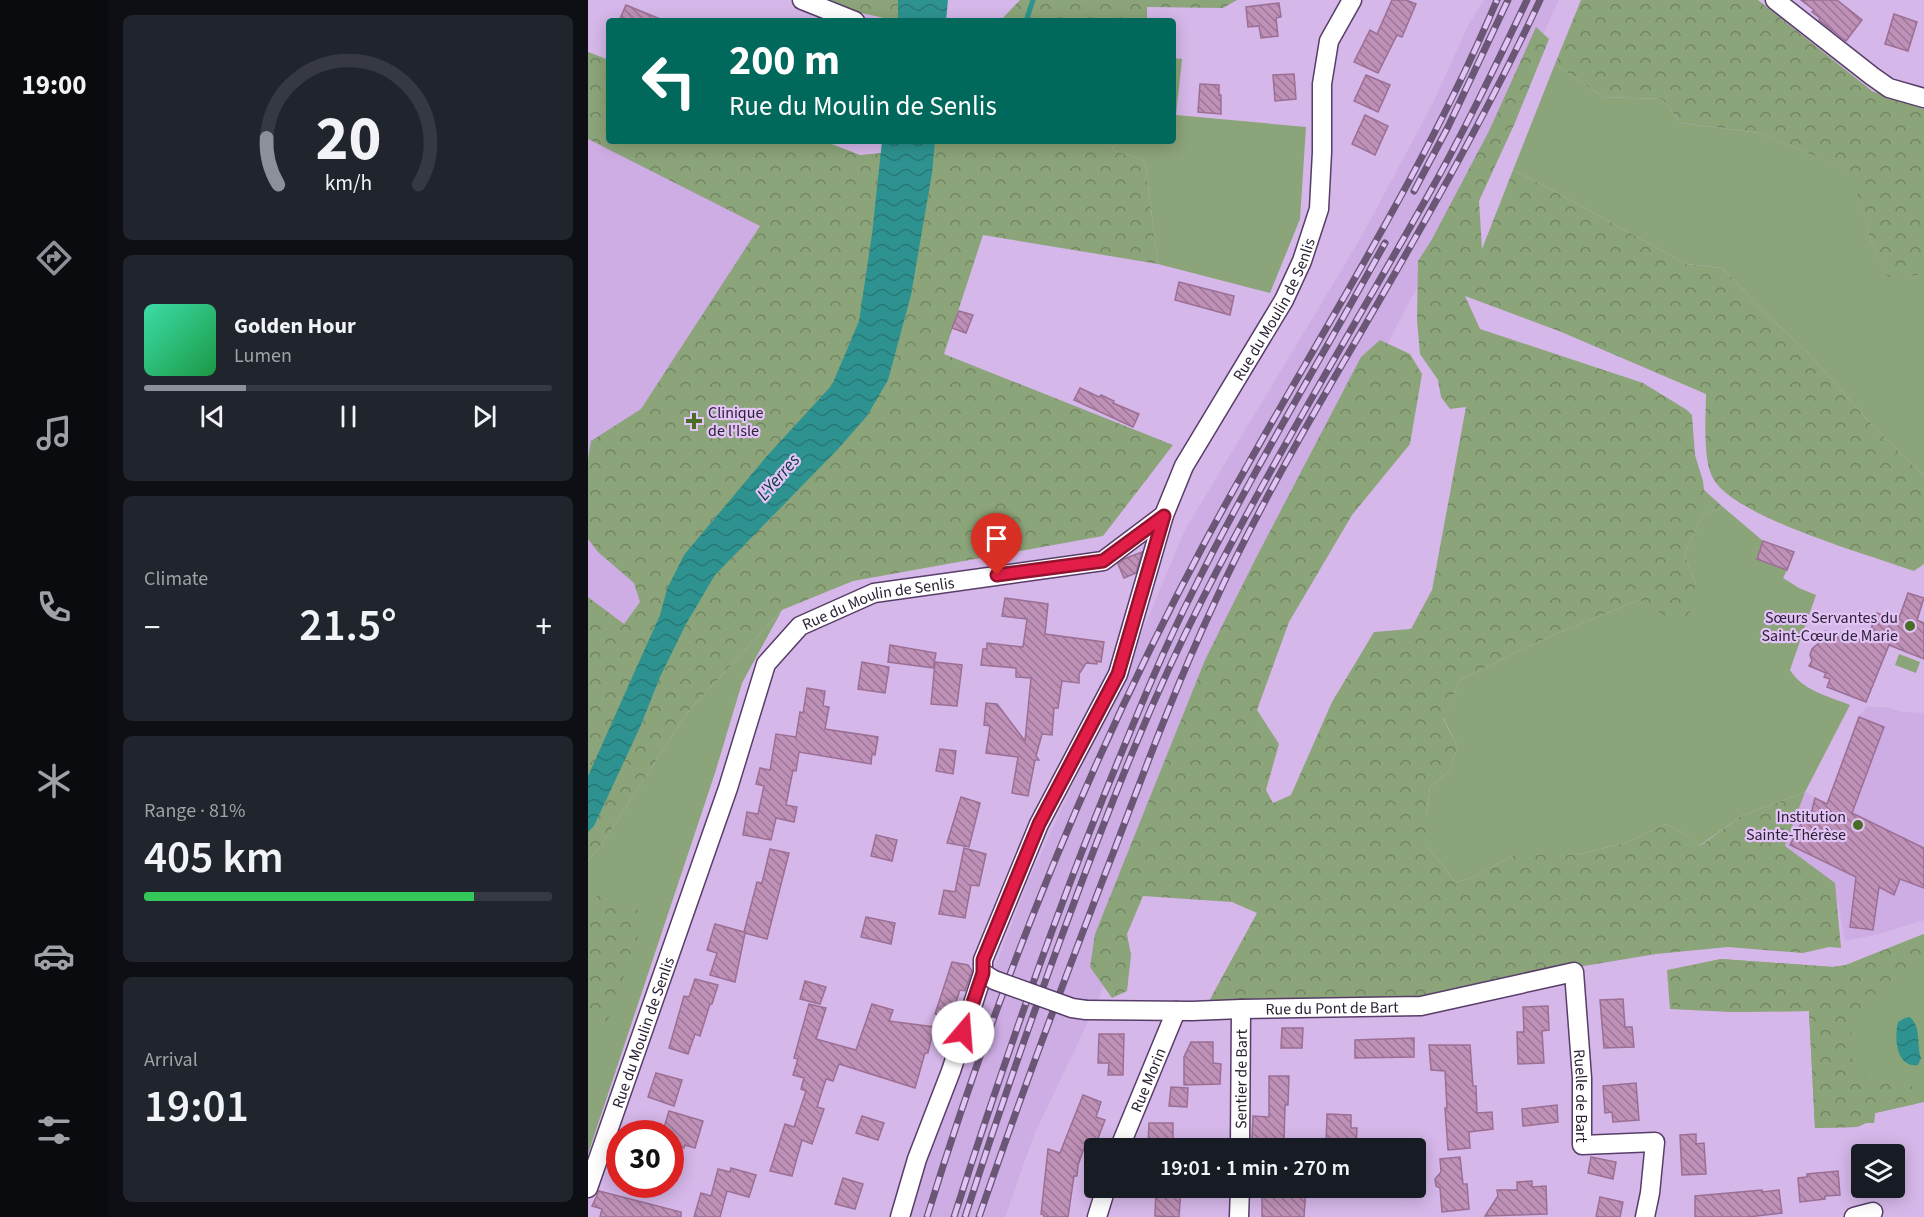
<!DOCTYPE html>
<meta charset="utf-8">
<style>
body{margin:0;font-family:"Source Sans 3",sans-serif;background:#20242c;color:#f1f3f6;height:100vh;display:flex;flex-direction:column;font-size:22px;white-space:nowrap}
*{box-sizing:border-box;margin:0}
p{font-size:20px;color:#9ea1a6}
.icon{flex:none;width:33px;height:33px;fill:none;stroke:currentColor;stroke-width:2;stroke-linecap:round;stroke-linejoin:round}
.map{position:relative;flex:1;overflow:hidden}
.sheet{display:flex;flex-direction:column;gap:15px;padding:15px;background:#0d0f14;width:480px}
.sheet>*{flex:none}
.top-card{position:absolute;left:18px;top:18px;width:570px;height:126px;border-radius:6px;box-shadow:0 3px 15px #0003;background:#00695c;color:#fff;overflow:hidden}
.tools{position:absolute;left:1263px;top:1144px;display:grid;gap:12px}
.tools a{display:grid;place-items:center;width:54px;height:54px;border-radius:6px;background:#171b24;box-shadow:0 3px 15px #0003;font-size:30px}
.speed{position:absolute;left:18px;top:1120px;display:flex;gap:12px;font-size:30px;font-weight:700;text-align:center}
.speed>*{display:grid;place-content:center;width:78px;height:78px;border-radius:50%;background:#171b24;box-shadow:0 3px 15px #0003;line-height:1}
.speed .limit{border:9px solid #d22;background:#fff;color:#111}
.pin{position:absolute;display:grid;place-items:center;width:51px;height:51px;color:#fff;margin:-62px -26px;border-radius:50% 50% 50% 0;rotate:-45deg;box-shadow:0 0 6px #0007}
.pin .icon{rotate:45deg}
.me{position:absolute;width:66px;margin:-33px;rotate:18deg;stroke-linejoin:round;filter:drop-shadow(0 0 4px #0008)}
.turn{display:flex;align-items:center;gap:21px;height:126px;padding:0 24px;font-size:27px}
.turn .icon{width:78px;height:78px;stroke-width:2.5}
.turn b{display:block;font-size:42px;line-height:51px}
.big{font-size:45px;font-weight:600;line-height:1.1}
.sheet .tile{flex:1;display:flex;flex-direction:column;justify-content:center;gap:9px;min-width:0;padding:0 21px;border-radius:9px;background:#20242c}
.sheet .dial{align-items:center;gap:0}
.dial svg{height:156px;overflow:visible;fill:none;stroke:#363941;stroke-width:7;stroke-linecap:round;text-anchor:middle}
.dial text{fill:#f1f3f6;stroke:none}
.song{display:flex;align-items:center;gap:18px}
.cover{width:72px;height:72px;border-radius:9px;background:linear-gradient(135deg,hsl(160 70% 55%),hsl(140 70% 35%))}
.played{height:6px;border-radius:3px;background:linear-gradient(90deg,#8c9099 25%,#363941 25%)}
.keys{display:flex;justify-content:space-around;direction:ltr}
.heat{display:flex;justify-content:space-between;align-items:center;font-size:33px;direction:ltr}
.charge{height:9px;border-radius:4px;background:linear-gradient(90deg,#34c759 81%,#363941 0)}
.trip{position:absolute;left:496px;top:1138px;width:342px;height:60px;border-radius:6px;background:#171b24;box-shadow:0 3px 15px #0003;font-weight:600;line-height:60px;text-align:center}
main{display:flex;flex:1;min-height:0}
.menu{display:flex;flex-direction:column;width:108px;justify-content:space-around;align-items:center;background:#090b0e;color:#9ea1a6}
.menu .icon{width:42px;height:42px}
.menu .current{color:#8c9099}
.menu b{font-size:27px;color:#f1f3f6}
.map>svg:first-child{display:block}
.built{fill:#ceace4}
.green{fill:#8ca479}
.forest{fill:url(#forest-crowns)}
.water{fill:url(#water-waves)}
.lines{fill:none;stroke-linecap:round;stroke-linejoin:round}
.stream{stroke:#2e9390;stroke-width:5}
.building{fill:url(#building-back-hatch);stroke:#9b6f94;stroke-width:1.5}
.minor-casing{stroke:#573d68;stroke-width:21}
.minor{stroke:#fff;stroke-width:18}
.rail-casing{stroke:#695775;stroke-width:7}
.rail{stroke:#e2c3f6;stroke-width:4.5;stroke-dasharray:14;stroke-linecap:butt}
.minor-bridge-casing{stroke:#573d68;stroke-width:21;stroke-linecap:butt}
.minor-bridge{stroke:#fff;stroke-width:18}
.route-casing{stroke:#92132f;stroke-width:15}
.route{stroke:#e11d48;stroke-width:10}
.poi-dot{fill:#496d25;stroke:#e2c3f6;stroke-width:2}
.labels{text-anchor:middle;stroke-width:4.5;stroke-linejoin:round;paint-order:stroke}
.street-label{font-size:16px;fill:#2d2235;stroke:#e2c3f6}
.poi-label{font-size:16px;fill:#2d2235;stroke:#e2c3f6;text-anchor:end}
.water-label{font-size:18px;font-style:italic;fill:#063635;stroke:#e2c3f6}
</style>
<main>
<nav class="menu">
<b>19:00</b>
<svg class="icon current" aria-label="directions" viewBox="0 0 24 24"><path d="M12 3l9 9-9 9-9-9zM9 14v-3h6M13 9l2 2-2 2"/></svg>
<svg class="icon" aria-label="music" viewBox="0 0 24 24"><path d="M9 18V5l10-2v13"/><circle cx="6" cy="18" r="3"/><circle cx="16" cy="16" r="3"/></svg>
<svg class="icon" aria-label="phone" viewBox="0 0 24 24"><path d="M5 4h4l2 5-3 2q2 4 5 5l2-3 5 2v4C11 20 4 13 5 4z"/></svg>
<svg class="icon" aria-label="climate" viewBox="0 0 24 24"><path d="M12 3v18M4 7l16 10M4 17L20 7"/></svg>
<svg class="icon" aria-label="car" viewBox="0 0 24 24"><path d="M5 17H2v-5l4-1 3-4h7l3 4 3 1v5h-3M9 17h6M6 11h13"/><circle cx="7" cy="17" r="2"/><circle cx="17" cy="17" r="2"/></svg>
<svg class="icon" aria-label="filters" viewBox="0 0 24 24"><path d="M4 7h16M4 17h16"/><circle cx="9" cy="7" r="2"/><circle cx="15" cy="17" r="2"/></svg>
</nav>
<section class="sheet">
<div class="tile dial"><svg viewBox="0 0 100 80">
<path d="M14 69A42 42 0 1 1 86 69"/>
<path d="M14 69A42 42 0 0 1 8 45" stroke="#8c9099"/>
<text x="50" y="56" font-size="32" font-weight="700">20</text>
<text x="50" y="72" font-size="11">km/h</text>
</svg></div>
<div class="tile">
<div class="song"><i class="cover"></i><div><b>Golden Hour</b><p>Lumen</p></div></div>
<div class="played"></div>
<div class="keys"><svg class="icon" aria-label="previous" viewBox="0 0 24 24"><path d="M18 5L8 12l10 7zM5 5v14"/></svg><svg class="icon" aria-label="pause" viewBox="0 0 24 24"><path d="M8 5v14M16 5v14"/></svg><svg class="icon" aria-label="next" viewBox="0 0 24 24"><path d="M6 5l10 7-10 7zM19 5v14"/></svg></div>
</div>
<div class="tile"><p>Climate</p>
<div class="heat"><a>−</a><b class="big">21.5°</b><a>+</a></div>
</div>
<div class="tile"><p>Range · 81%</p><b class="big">405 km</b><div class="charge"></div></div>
<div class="tile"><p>Arrival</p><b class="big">19:01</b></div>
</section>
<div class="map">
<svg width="1336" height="1217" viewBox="0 0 1336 1217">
<defs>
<pattern id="forest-crowns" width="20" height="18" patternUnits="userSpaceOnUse" patternTransform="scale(1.5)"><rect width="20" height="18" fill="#8ca479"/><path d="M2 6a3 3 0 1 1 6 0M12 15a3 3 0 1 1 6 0" fill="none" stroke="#738564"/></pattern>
<pattern id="water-waves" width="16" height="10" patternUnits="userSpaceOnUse" patternTransform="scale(1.5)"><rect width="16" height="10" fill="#2e9390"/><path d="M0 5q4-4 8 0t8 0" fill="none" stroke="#287876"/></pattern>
<pattern id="building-back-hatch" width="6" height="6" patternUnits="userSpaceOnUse" patternTransform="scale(1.5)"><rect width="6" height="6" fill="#c091b8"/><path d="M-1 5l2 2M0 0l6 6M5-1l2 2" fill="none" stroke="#9c7696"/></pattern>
</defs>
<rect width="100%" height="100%" fill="#d5b7e9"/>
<g class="built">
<path d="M896 0H971L897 158 632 662 509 1003 446 1135 417 1217H319L400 985 441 879 536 675 597 530 771 241 844 105 881 24Z"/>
<path d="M0 56 21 141 279 180 0 776Z"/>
<path d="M1279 707H1296L1315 712 1336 713V920L1291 934 1257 941 1246 883 1197 846 1217 792 1239 804 1270 717Z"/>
</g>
<g class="green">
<path d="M585 58 594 59 588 115 718 127 712 219 682 293 570 264 557 161 525 150 523 141H585Z"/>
<path d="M967 64 1015 97 1074 99 1093 123 1171 133 1264 171 1282 239 1300 276 1336 275V476L1286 427 1220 353 1176 312 1134 268 1098 264 968 192 925 170Z"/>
<path d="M1135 507 1175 541 1169 559 1199 570 1195 578 1211 588 1228 595 1202 670C1215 691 1240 696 1262 705L1217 792 1153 816 1111 846 1095 833 1078 824 1037 843 987 855H926L881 879 867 882 855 865 838 847V816L842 787 861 771 870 747 855 718 872 680 958 638 1051 600 1108 584 1096 554 1115 515Z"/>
<path d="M194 610 154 683 127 773 0 1154V861L13 845 99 713Z"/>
<path d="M1311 654 1332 662 1328 673 1307 665Z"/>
<path d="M1336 934V1102L1287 1113 1286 1123H1278L1269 1127 1227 1128 1221 1011 1143 1012 1082 1009 1079 970 1133 959 1245 967 1258 965Z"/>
</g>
<g class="forest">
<path d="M234 0H310V21L255 9Z"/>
<path d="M432 0H649L635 8 559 7V21H412Z"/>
<path d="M993 0H1170L1284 91 1336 109V275L1300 277 1282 239 1263 171 1171 133 1093 123 1074 99 1015 97 967 64Z"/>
<path d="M948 27 961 39 926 125 891 201 894 249 925 170 968 192 1098 264 1134 268 1176 312 1220 353 1286 427 1336 476V564L1326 571 1317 568C1274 553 1149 517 1126 480 1114 461 1118 417 1118 394L971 331 877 296 892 329 1055 383 1099 410 1104 415 1107 455 1115 481 1116 490 1135 507 1115 515 1096 554 1108 584 1098 628 1051 600 958 638 872 680 855 719 870 747 861 771 842 787 838 816V847L855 865 867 882 881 879 926 855H987L1037 843 1078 824 1095 833 1112 846 1153 816 1217 792 1197 846 1247 883 1253 948 1241 947 1215 953 1140 947 1068 954 924 978 852 997 620 1003 669 913 644 902 555 896 539 934 543 955 539 991 524 998 502 967 507 934 617 660 669 556 773 357 792 340 822 354 834 374 822 444 764 515 701 622 669 710 691 744 678 790 685 803 703 795 744 702 786 632 823 629 844 590 878 407 862 409 853 397 850 380 832 354 829 320 830 261 843 241 901 131Z"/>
<path d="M0 52 21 60V141H236L272 155 293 153 322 141H523L525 150 557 161 570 264 395 235 356 354 585 445 515 536 265 581 194 610 99 713 13 845 0 861V597L36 624 52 602 46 583 10 552 0 539V459L3 441 53 409 172 226 0 139Z"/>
<path d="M12 894 58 914 20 1021 0 1031V902Z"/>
<path d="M1336 934V973L1305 983 1268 1017 1263 1028 1264 1059 1279 1076 1304 1074 1325 1087 1327 1104 1287 1113 1286 1123H1278L1269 1127 1227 1128 1221 1011 1143 1012 1084 1006 1081 971 1133 959 1245 967 1258 965Z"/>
</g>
<g class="water">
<path d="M310 0H360L358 21H310Z"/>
<path d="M294 141H347L344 173 323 295 300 380 279 416 251 448 127 575 98 624 72 677 53 725 6 826 0 832V776L72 615 79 589 96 555 178 457 244 385 271 321 284 234Z"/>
<path d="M1322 1017C1334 1029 1328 1043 1333 1058L1330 1065C1308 1068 1306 1038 1310 1022L1317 1018Z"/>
</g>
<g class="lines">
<path class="stream" d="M438 21 445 0"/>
</g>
<g class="building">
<path d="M804 0H818L828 4 814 37 809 35 790 73 766 62 782 30 789 34Z"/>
<path d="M1213 0H1249L1274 20 1258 41 1231 20 1232 18 1224 12 1226 10Z"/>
<path d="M691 3 693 17 688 18 690 36 673 38 671 26 660 27 658 7Z"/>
<path d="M38 5 77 21H31Z"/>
<path d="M1306 14 1329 22 1320 51 1297 44Z"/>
<path d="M706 74 708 99 687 101 685 75Z"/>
<path d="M778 75 802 85 790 112 766 101Z"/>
<path d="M612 84 631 85V95H633V114L610 112Z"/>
<path d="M777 115 800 126 787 155 764 144Z"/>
<path d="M591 282 646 296 642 315 587 300Z"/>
<path d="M371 311 385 315 378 333 364 328Z"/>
<path d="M492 388 511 397 513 395 526 401 525 403 551 414 545 427 486 400Z"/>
<path d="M1175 541 1206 552 1199 570 1169 559Z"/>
<path d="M554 552 548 573 536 578 530 564 536 559Z"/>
<path d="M1320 593 1336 598 1329 620 1336 623V659L1301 645 1278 702 1239 687 1242 679 1236 677 1238 673 1221 666 1224 661 1222 655 1224 649 1233 641 1237 631 1251 636 1253 633 1278 642 1289 613 1310 621Z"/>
<path d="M417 598 460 604 457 634 516 642 513 662 509 661V664L498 663 491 674V683L474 681 470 708H466L464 735 454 734 448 756 451 760H447L440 796 424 793 430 757 398 753 402 726 396 725 398 703 409 704 437 741 443 678 428 677V668L393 665 395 649H399V643L435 647 439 619 414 616Z"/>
<path d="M302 645 348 653 345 668 300 662Z"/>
<path d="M274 662 301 667 297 693 270 689Z"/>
<path d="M347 662 374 665 369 706 343 704Z"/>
<path d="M219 688 237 691 235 706 241 707 237 729 290 737 287 755 284 754 283 764 211 752 208 771 205 770 198 805 209 807 206 822 188 818 183 840 155 835 159 812 170 814 176 786 168 784 172 768 182 770 188 734 208 737 212 712 215 713Z"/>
<path d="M1271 717 1296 727 1264 813 1336 848V888L1312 879 1306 895 1291 887 1285 930 1262 927 1268 877 1202 845 1215 820 1221 822 1227 798 1239 804Z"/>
<path d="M352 749 368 751 365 774 348 771Z"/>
<path d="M373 797 392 803 381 847 359 843Z"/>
<path d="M288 835 309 840 304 861 283 856Z"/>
<path d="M376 848 398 854 391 886 383 885 377 918 351 914 356 890 367 892Z"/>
<path d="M182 849 201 853 179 939 157 933 147 982 122 975 129 953 119 950 127 924 156 932 169 882 174 883Z"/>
<path d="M278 917 307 923 303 944 273 937Z"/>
<path d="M364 962 380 965 384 971 377 991 372 990 362 1019 347 1014Z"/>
<path d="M107 979 130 985 124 1004H122L112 1036 107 1034 100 1054 81 1048 96 996 101 997Z"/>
<path d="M217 981 238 987 232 1004 212 999Z"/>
<path d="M1035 999 1037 1027H1044L1046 1047 1016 1048 1012 1000Z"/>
<path d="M221 1004 238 1008 228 1039 268 1050 284 1004 305 1010 301 1021 346 1027 340 1053H337L327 1088 251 1064 245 1081 238 1079 229 1107 236 1109 224 1144 214 1140 204 1176 182 1171 197 1124 206 1127 218 1091 213 1089 216 1078 205 1075 210 1059 206 1058Z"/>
<path d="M960 1006 961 1030 954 1031 956 1063 930 1064 929 1032H936L935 1007Z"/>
<path d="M694 1028H715L714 1048H693Z"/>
<path d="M511 1034H536L535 1075H520L521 1063H510Z"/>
<path d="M826 1038V1057L767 1058V1040Z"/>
<path d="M603 1042H625V1063L633 1064 632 1084 596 1085V1057Z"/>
<path d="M841 1045H882L885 1086H888L889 1113 904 1112 905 1129 881 1132 882 1148 860 1150 857 1108H859L857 1071 843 1070Z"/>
<path d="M68 1073 94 1080 86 1106 60 1097Z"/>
<path d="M681 1076H701L700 1105H697L696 1142 664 1140 665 1116 681 1117Z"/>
<path d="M1048 1083 1051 1120 1025 1122 1024 1112 1017 1113 1015 1086Z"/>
<path d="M583 1087 600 1088 599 1107 581 1106Z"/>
<path d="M495 1095 513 1102 508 1117 517 1120 507 1146 498 1143 490 1165 489 1176H486L480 1217H456V1215L453 1214 460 1149 472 1153Z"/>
<path d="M969 1105 970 1122 935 1126 934 1109Z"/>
<path d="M81 1111 115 1121 107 1148 97 1145 96 1148 82 1145V1134H74Z"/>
<path d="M739 1114 763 1115V1128H769L768 1146 738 1145Z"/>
<path d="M274 1116 296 1123 290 1140 268 1133Z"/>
<path d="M561 1123H585V1149H560Z"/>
<path d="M1108 1134V1144L1116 1143 1118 1174 1094 1175 1092 1135Z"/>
<path d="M872 1157 875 1184H879L881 1209 854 1212 852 1188 848 1186 847 1179 853 1172 852 1159Z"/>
<path d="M1003 1157 1028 1162 1025 1179 1000 1173Z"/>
<path d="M143 1168 168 1175 161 1197 139 1191 132 1217H106L113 1193 123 1196 130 1169 142 1172Z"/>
<path d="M1250 1171 1252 1195 1237 1196V1199L1212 1202 1210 1178 1219 1177V1174Z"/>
<path d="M255 1178 275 1184 267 1209 247 1204Z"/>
<path d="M944 1181V1187L958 1186 959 1214 897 1216 910 1196 909 1190H929V1182Z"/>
<path d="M568 1188H593L591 1217 567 1216Z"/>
<path d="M683 1188H718L716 1217H674V1197H683Z"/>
<path d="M1174 1190V1192L1191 1190 1194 1213 1160 1217H1107V1196Z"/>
<path d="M11 1191 93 1212V1217H12L14 1209 4 1206Z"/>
<path d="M1012 1197 1035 1202 1032 1217H1008Z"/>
</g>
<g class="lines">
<defs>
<g id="minor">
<path d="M214 0 267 21"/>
<path d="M1187 0 1284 76 1301 88 1336 98"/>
<path id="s1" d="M498 1010 604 1011 653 1009 833 1006 986 972 994 1078V1145L1067 1142 1062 1193 1057 1217"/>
<path id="s2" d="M531 1149 588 1011"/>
<path id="s3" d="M652 1149 653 1009"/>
<path id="s4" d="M0 1188 140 788 178 664 212 626 286 593 515 561 576 515"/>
<path id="s5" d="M312 1217 329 1159 363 1071 395 973V960L451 824 530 674 576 515 596 466 696 300 714 261 731 209 734 152V84L741 41 764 0"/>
<path d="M509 1217 518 1188"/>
<path d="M651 1217 652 1188"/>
<path d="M1266 1217 1285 1212"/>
</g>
</defs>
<use href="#minor" class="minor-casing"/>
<use href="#minor" class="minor"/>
<defs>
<g id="rail">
<path d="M826 191 860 127 920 0"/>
<path d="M339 1217C411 984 502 757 617 542 714 361 829 189 909 0"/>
<path d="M366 1217C412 1074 461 932 517 793 545 725 572 656 605 591 664 472 733 359 797 243"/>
<path d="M377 1217C412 1108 450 999 490 892 527 793 566 694 614 600 683 463 763 332 838 199 875 134 907 67 939 0"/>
<path d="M391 1217C434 1092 481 967 529 843 559 764 589 683 625 606 669 509 723 418 776 327 838 220 900 112 952 0"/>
</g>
</defs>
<use href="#rail" class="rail-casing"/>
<use href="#rail" class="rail"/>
<defs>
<path id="minor-bridge" d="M395 973 406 980 484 1008 498 1010"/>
</defs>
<use href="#minor-bridge" class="minor-bridge-casing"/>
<use href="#minor-bridge" class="minor-bridge"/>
</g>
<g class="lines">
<defs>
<path id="route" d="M375 1032 395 973V960L451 824 530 674 576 516 515 561 409 575"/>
</defs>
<use href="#route" class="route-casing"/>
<use href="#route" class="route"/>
</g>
<g class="poi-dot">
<path d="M103 412h6v6h6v6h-6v6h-6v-6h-6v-6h6z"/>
<circle cx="1322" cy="626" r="6"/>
<circle cx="1270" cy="825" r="6"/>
</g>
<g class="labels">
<g class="street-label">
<text dy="6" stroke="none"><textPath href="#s5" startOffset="987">Rue du Moulin de Senlis</textPath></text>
<text dy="6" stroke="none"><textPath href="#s4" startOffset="687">Rue du Moulin de Senlis</textPath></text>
<text dy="6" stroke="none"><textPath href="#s1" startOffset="246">Rue du Pont de Bart</textPath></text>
<text dy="6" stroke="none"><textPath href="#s4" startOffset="165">Rue du Moulin de Senlis</textPath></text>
<text dy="6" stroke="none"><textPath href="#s3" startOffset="70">Sentier de Bart</textPath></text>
<text dy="6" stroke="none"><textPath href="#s2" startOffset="75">Rue Morin</textPath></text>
<text dy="6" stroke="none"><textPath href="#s1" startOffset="616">Ruelle de Bart</textPath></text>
</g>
<g class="poi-label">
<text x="120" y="418" text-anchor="start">Clinique<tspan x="120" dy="18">de l'Isle</tspan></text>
<text x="1310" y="623">Sœurs Servantes du<tspan x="1310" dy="18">Saint-Cœur de Marie</tspan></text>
<text x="1258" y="822">Institution<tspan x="1258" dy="18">Sainte-Thérèse</tspan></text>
</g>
<g class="water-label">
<text transform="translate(190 477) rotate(-49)" y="6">L'Yerres</text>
</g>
</g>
</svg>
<div class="tools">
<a><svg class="icon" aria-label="layers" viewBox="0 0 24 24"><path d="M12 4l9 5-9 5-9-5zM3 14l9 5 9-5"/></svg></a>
</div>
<div class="speed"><div class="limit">30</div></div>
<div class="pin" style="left:409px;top:575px;background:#d93025"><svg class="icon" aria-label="arrive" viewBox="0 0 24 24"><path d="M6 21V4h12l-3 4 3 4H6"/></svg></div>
<svg class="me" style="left:375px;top:1032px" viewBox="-20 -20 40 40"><circle r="19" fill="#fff"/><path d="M0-13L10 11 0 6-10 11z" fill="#e11d48"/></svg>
<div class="trip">19:01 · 1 min · 270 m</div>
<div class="top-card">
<div class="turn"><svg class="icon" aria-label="left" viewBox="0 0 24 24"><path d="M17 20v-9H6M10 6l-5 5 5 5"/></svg><div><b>200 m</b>Rue du Moulin de Senlis</div></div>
</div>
</div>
</main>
